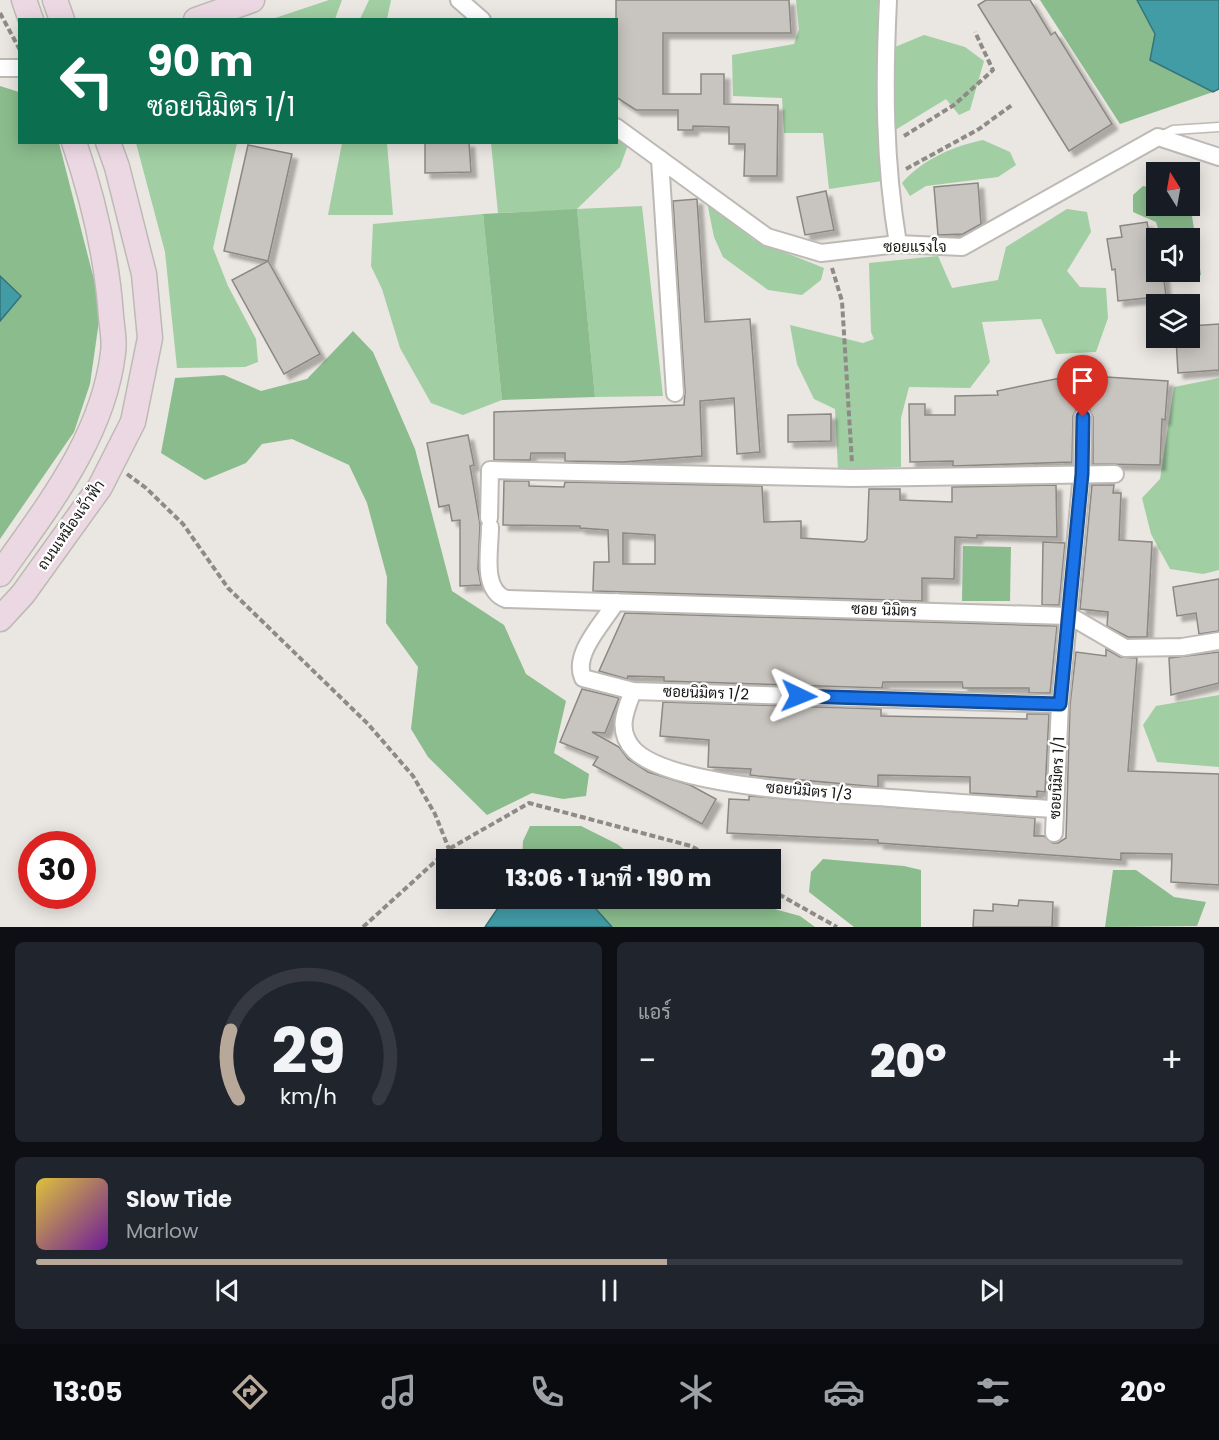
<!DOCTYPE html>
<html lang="th">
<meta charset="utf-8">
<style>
body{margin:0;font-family:Poppins,Sarabun,sans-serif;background:#20242c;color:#f1f3f6;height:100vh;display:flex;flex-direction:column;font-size:22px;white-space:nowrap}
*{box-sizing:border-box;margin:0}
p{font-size:20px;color:#9ea1a6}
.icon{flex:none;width:33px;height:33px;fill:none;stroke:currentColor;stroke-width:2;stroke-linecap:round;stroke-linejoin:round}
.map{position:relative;height:927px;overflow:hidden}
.side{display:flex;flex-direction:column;gap:15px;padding:15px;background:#0d0f14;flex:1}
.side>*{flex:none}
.guide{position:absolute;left:18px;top:18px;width:600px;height:126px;border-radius:0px;box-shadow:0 3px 15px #0003;background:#0b6e4f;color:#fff;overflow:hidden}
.needle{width:39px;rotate:349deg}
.fabs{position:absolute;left:1146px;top:162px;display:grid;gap:12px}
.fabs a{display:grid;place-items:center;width:54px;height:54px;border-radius:0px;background:#171b24;box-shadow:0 3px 15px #0003;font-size:30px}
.speed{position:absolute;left:18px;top:831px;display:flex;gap:12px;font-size:30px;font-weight:700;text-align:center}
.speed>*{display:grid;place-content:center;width:78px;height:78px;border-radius:50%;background:#171b24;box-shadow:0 3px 15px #0003;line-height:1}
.speed .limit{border:9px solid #d22;background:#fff;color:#111}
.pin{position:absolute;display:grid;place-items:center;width:51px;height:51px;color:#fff;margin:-62px -26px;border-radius:50% 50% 50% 0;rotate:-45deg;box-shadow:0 0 6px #0007}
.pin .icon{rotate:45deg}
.me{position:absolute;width:66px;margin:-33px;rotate:92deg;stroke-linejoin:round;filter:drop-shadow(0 0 4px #0008)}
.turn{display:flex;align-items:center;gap:21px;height:126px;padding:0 30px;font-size:27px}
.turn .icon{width:78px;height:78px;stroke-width:2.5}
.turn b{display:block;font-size:42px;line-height:51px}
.big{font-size:45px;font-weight:800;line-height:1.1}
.side .tile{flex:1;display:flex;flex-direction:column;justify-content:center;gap:9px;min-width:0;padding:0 21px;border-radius:9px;background:#20242c}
.side .dial{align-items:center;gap:0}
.dial svg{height:156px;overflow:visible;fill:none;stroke:#363941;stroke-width:7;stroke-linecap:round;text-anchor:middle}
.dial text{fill:#f1f3f6;stroke:none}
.song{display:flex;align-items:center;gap:18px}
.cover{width:72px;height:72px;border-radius:9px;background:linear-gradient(135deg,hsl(50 70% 55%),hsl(280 70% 35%))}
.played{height:6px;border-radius:3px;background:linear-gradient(90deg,#b8a899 55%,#363941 55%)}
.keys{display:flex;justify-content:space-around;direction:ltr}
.heat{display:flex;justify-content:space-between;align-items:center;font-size:33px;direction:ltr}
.side .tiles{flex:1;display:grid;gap:15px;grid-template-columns:1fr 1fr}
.tile:last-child{grid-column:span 2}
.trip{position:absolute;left:436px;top:849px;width:345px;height:60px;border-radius:0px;background:#171b24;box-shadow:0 3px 15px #0003;font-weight:800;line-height:60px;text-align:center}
.menu{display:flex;height:96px;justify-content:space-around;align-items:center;background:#090b0e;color:#9ea1a6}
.menu .icon{width:42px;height:42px}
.menu .selected{color:#b8a899}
.menu b{font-size:27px;color:#f1f3f6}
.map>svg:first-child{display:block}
.green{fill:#a1cea3}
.forest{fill:#8abc8d}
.water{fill:#419ca6;stroke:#34747a;stroke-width:1.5}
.building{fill:#c8c4bf;stroke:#8b8883;stroke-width:1.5;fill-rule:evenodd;filter:url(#shadow)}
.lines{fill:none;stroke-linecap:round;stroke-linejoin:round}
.lane-casing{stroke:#bdbab5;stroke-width:11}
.street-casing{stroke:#bdbab5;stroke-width:20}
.secondary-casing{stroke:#bdbab5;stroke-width:27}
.path{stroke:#8e8b87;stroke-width:4;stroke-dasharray:6 3;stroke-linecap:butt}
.lane{stroke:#fff;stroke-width:8}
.street{stroke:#fff;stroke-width:16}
.secondary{stroke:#ecd8e3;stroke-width:24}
.route-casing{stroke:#114b97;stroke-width:15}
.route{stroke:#1a73e8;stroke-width:10}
.labels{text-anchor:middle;stroke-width:4.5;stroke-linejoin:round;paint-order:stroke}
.street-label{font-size:15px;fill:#171514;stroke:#fff}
</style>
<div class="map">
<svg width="1219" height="927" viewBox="0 0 1219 927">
<defs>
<filter id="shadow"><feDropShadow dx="5.5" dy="5.5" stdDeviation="1.5" flood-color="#0004"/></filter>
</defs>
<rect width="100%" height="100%" fill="#eae6e1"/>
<g class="green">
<path d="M329 0H342L335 19H272Z"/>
<path d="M369 0H391L387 19H360Z"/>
<path d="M796 0H878L877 77 882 181 829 189 823 133H784L782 98 733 96 732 55 794 44 799 29Z"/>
<path d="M924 35 965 47 984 61 970 110 959 115 946 99 892 132 890 95 895 47Z"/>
<path d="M617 137 628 145 620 167 577 209 642 206 663 396 595 397 577 210 498 213 491 143 616 142Z"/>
<path d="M983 140 1010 152 1016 165 998 177 926 186 910 196 902 183C922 160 953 146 983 140Z"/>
<path d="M136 143H237L213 248 228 286 256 339 258 362 245 367 177 368 165 252Z"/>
<path d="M342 143H387L393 215H328Z"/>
<path d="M707 202 754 240 824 268 821 280 802 295 768 290 723 257 714 237Z"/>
<path d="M1067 209 1087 212 1091 232 1067 271 1080 287 1106 288 1108 318 1096 352 1056 354 1041 319 982 322 990 362 970 388 909 387 901 418V467L838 470 835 409 814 399 797 364 790 325 863 343 874 339 871 332 869 263 938 256 952 288 998 280 1006 247Z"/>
<path d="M483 214 502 400 463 415 431 403 400 348 382 289 371 266 373 224Z"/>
<path d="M1219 378V570L1203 574 1170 569 1151 534 1142 498 1160 479 1174 387Z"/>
<path d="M1219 695V767L1157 762 1143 725 1156 706Z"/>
</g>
<g class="forest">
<path d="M1040 0H1137L1155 34 1150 60 1213 92 1120 124Z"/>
<path d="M0 86 19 92 20 142 59 143 101 307 90 384 74 432 0 539V321L21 296 0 276Z"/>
<path d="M1143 186 1156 188V206L1190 203 1201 275 1175 281 1172 272H1190V238H1161L1156 222 1133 212V195Z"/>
<path d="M577 209 595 397 502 400 483 214Z"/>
<path d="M353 331 373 352 415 449 452 591 504 625 526 674 566 701 554 753 589 774 586 796 563 799 532 793 487 815 428 757 411 729 418 667 386 623 387 577 367 503 349 465 292 439 262 444 246 463 205 480 161 453 175 378 224 375 261 391 307 379Z"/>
<path d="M963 546 1011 547 1010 601H962Z"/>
<path d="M530 826H581L617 844 637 859H522L523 841Z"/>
<path d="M823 859 904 866 921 870V927H854L809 892 811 872Z"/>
<path d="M1113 870H1136L1174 897 1206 902 1197 926 1105 927Z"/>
<path d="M543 899H739L800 916 815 927H612L588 900Z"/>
</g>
<g class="water">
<path d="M1137 0H1219V89L1213 92 1150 60 1155 34Z"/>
<path d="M0 276 21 296 0 321Z"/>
<path d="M504 899 588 900 612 927H485Z"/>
</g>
<g class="building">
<path d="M616 0H789L791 33H663V94H701V74H724V104L778 105 777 176H744L745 144H729V127L693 126V130H678V110H636L616 97Z"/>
<path d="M986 0H1030L1051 35 1055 32 1112 124 1069 151 978 5Z"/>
<path d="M425 142H469L471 172 425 173Z"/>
<path d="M248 145 292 154 268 261 224 251Z"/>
<path d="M978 183 981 224 963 234 938 235 934 187Z"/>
<path d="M826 191 834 230 805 235 797 197Z"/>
<path d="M697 199 705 322 750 319 760 452 737 454 734 398 700 401 702 456 623 462 565 461V453H531L530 460H494V412L684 405 685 392 673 201Z"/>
<path d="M1147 222 1156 272H1163L1166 296 1118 301 1115 269 1112 270 1107 239 1122 237 1120 226Z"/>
<path d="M268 261 320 354 284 374 232 280Z"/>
<path d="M1219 324V370L1178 373 1176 338H1190V326Z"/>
<path d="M1075 375 1168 381 1165 420 1162 419 1160 465 1093 464V417L1089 408 1083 407 1077 408 1073 416 1072 462 953 466V461L910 462 909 404H925V415H955V396L998 395 997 391Z"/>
<path d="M831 414V441L788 442V415Z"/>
<path d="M468 435 474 465 470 466 480 524 478 569 481 585 460 586V520L452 521 449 505 439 507 427 443Z"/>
<path d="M504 481H529V486L564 487 565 482 762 486 764 522 801 521V538L864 542 867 539 869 489H900V500L952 502V487L1056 485 1057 537 977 535V538L955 537 954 579 922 578V601L593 591 594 562H609L608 530 580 528V526L503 525ZM623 533 655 535V564H623Z"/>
<path d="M1092 485H1114L1113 493H1121L1119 540 1152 542 1147 637H1128L1107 626 1108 612 1080 609Z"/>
<path d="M1043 542 1065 543 1059 605H1042Z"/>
<path d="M1219 579V631L1199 634 1196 613 1177 616 1173 587Z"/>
<path d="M625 613 1057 626 1050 693H1029V688H963L962 682H883L882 688 664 681V677L628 676 627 679 599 671Z"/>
<path d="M1106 649 1120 657 1137 658 1128 771 1219 774V885L1171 882 1172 854 1121 853V860L878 843V840L727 833 729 799 749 800V796L1035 818 1034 836H1044L1053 843H1058L1066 838 1070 705 1076 652 1106 656Z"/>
<path d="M1219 652V683L1171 695 1169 658Z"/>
<path d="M582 689 619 698 605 733 592 732 619 747 628 759 648 772 690 785 716 799 702 824 593 765 598 757 560 742Z"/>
<path d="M663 702 881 709V716L1027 719V714H1049L1045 792 1037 791V797L970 793V777L878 775V787L758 776 750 775 751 769 708 767 709 740 660 736Z"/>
<path d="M1019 900 1053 902 1052 927H973L974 910 993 911V904L1018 906Z"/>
</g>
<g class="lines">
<defs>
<path id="lane" d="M1161 136 1173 130 1219 127"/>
<g id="street">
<path d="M459 0 482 20"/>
<path d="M888 0C884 85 884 160 898 244"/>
<path d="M0 68H20"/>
<path d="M616 127 767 237 821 253 898 244 962 247 1158 137 1219 157"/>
<path d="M660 159 675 393"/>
<path d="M489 518 490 470 853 478 1115 474"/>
<path d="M490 527C490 550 481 590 506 599L1070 616 1125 648 1182 647 1219 641"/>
<path d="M616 602C604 622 572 654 583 678L633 691 1060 704"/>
<path d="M633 691C625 711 616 731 634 750 672 788 836 794 891 798 946 802 1001 806 1055 809"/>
<path d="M1054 833 1060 704 1082 474 1083 417"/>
</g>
<g id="secondary">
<path d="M24 0 31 20"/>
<path d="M55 0 62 20"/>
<path d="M196 20 252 0"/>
<path d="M0 574C47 507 103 437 113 353 115 341 112 328 111 316 107 258 93 198 74 142"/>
<path d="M0 619 23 594 100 487 133 422 150 338 144 274 117 167 108 142"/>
</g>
</defs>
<use href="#lane" class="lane-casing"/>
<use href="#street" class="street-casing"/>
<use href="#secondary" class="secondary-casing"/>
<g class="path">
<path d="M0 13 20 50"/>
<path d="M904 136 954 105 993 70 975 32"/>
<path d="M906 169 979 129 1012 105"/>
<path d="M832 268 842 301 852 463"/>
<path d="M127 474 146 488 183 524 228 588 368 724 413 776 435 814 449 849"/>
<path d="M771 890 837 927"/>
<path d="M363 927 449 849 529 803 691 846 716 860"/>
</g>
<use href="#lane" class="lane"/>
<use href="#street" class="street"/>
<use href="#secondary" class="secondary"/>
</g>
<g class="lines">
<defs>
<path id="route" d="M799 696 1060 704 1082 474 1083 417"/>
</defs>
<use href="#route" class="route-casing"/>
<use href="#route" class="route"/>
</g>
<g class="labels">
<g class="street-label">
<text x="915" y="252">ซอยแรงใจ</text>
<text transform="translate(71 525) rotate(-55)" y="5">ถนนเหมืองเจ้าฟ้า</text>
<text transform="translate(884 610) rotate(2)" y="5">ซอย นิมิตร</text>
<text transform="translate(706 693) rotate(2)" y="5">ซอยนิมิตร 1/2</text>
<text transform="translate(1057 778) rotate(-87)" y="5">ซอยนิมิตร 1/1</text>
<text transform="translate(809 791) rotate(5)" y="5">ซอยนิมิตร 1/3</text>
</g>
</g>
</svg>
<div class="fabs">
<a><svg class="needle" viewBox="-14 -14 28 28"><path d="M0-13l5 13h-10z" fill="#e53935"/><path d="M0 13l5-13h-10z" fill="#9ea1a6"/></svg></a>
<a><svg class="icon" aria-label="sound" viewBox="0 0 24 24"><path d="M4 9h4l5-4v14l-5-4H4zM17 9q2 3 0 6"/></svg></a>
<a><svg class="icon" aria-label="layers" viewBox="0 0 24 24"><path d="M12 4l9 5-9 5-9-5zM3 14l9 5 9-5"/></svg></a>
</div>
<div class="speed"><div class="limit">30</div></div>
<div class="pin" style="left:1083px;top:417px;background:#d93025"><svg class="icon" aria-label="arrive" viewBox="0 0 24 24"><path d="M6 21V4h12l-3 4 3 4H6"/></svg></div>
<svg class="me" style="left:799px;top:696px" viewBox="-20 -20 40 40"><path d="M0-17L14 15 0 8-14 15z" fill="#1a73e8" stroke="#fff" stroke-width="4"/></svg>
<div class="trip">13:06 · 1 นาที · 190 m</div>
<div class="guide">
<div class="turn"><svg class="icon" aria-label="left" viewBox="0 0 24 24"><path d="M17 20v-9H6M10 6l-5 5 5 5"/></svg><div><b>90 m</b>ซอยนิมิตร 1/1</div></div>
</div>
</div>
<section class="side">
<div class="tiles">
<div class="tile dial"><svg viewBox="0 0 100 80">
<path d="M14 69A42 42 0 1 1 86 69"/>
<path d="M14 69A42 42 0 0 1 10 34" stroke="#b8a899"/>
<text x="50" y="56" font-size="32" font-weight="700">29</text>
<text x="50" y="72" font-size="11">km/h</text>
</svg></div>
<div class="tile"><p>แอร์</p>
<div class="heat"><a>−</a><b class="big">20°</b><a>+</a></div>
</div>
<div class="tile">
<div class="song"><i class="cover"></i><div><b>Slow Tide</b><p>Marlow</p></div></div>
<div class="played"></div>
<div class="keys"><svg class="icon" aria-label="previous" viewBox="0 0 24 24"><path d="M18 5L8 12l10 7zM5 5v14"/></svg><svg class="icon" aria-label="pause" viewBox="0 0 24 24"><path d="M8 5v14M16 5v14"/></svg><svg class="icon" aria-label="next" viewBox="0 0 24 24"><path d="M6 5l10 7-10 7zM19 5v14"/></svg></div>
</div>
</div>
</section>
<nav class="menu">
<b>13:05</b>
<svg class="icon selected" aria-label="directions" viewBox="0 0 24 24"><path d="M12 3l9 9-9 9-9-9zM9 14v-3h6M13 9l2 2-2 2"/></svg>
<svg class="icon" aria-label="music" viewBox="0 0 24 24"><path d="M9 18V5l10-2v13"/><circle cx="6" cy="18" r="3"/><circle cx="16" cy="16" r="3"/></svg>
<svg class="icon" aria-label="phone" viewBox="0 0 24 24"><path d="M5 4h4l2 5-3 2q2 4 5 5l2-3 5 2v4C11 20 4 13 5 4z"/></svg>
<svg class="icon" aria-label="climate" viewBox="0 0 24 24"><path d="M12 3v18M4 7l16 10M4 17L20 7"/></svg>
<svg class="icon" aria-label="car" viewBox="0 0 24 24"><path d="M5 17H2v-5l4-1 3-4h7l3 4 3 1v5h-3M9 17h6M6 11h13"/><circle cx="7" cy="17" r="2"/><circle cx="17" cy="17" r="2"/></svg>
<svg class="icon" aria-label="filters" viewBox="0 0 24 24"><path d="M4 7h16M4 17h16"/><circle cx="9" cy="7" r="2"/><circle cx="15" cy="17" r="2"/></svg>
<b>20°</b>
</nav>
